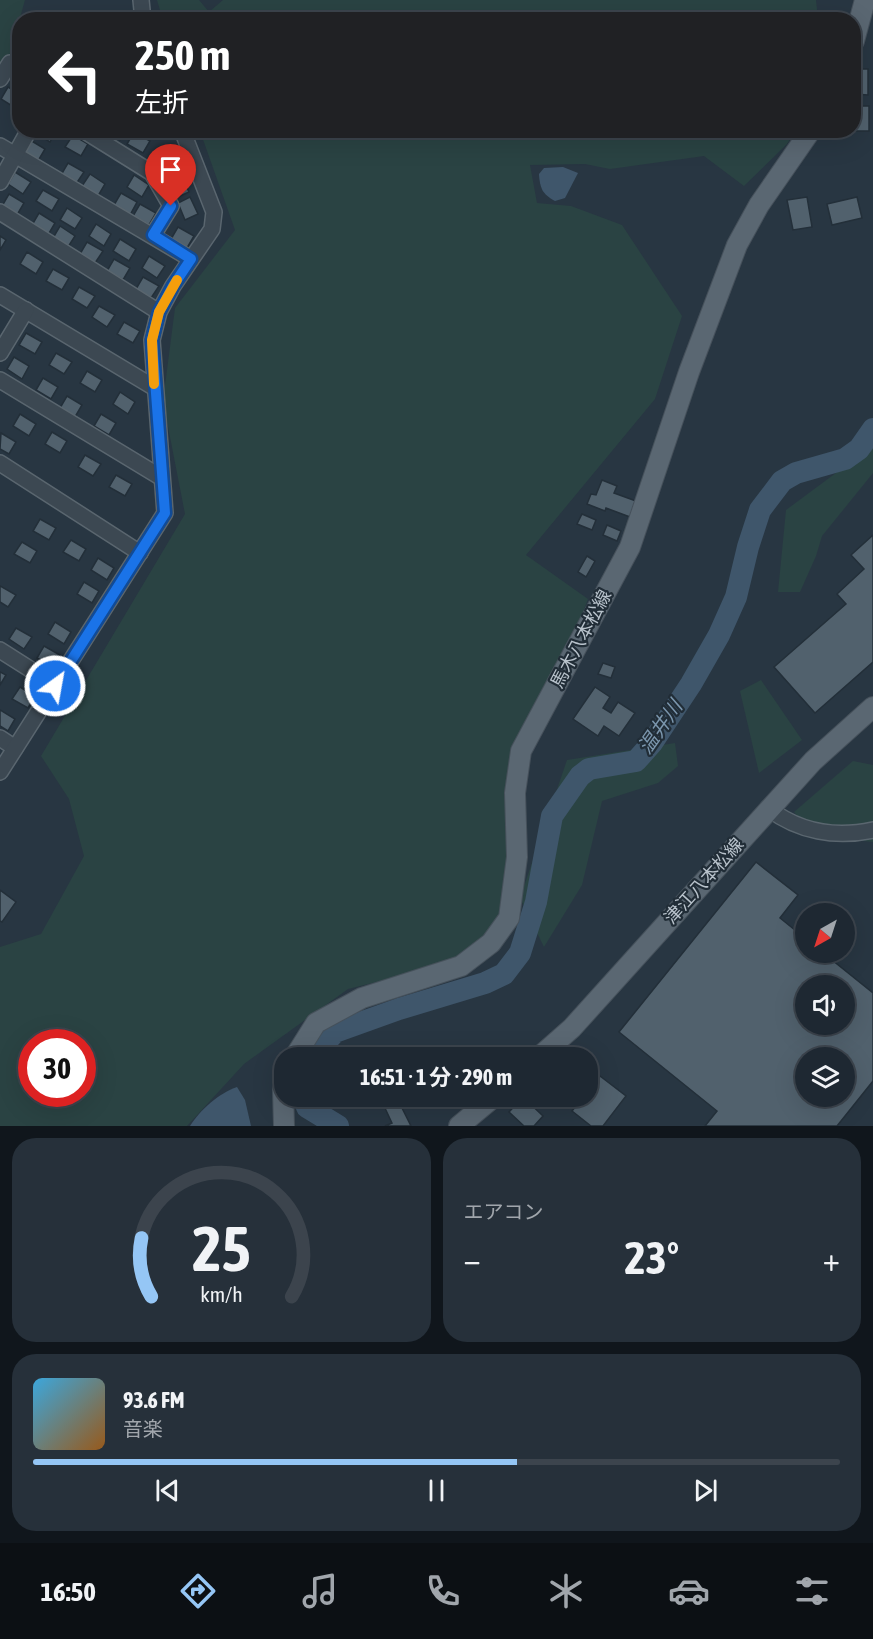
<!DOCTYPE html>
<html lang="ja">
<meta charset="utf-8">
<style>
body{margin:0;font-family:"Asap Condensed","Noto Sans JP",sans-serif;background:#26303a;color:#f1f3f6;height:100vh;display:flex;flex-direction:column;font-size:22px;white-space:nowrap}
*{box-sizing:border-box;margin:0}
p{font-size:20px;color:#a1a6ac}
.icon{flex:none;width:33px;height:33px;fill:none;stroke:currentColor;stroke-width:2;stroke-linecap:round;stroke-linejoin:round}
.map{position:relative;height:1126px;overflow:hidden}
.panel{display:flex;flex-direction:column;gap:12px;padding:12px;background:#10161c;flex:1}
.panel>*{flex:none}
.banner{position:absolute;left:12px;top:12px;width:849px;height:126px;border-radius:24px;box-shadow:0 6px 24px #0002,0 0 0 2px #3c444d;background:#202124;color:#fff;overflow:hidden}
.needle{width:39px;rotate:219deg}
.fabs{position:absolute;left:795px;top:903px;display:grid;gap:12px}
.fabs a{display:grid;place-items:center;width:60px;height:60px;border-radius:50%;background:#1e2832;box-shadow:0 6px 24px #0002,0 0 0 2px #3c444d;font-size:30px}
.speed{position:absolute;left:18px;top:1029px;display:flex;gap:12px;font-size:30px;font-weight:700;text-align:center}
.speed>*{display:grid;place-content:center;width:78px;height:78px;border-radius:50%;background:#1e2832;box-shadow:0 6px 24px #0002,0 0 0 2px #3c444d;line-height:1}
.speed .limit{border:9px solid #d22;background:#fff;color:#111}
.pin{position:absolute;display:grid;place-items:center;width:51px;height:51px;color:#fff;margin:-62px -26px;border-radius:50% 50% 50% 0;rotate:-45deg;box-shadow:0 0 6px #0007}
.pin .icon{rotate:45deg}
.me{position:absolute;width:66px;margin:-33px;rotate:32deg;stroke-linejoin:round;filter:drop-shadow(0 0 4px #0008)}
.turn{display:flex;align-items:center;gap:21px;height:126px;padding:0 24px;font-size:27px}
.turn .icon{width:78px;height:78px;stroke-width:2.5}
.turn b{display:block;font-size:42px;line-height:51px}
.big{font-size:45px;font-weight:700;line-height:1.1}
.panel .card{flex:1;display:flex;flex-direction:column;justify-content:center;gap:9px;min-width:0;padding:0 21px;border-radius:24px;background:#26303a}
.panel .dial{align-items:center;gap:0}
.dial svg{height:156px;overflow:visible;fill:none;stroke:#3c444d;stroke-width:7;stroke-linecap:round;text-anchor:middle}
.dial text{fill:#f1f3f6;stroke:none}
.song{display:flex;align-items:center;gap:18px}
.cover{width:72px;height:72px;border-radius:9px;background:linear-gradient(135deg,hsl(200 70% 55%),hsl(30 70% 35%))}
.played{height:6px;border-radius:3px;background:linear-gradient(90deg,#95c6f5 60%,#3c444d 60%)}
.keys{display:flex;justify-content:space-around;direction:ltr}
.heat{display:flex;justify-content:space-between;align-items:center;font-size:33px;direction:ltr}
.panel .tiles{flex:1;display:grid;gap:12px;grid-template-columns:1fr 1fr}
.card:last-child{grid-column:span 2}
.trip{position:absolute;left:274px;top:1047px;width:324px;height:60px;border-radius:24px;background:#1e2832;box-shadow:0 6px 24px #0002,0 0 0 2px #3c444d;font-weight:700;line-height:60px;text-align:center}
.tabs{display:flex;height:96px;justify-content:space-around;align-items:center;background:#0c1014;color:#a1a6ac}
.tabs .icon{width:42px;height:42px}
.tabs .current{color:#95c6f5}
.tabs b{font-size:27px;color:#f1f3f6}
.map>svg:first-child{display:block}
.green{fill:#2a4343;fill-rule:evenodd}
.water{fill:#3f566b}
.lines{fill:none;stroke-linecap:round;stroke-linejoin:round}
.river{stroke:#3f566b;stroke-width:22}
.building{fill:#51616d;stroke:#232f39;stroke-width:1.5;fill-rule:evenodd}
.minor-casing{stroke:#5a666f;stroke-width:18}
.major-casing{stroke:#46515b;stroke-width:22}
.minor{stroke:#3c4852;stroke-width:15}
.major{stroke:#5a6772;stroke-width:20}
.route-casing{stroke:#114b97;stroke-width:15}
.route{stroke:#1a73e8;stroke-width:10}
.slow{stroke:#f59e0b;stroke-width:10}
.labels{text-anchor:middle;stroke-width:4.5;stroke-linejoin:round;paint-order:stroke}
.street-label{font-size:18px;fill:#b9c3cc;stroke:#212d37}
.water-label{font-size:20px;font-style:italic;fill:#7b96ad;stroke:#212d37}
</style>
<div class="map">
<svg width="873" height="1126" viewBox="0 0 873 1126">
<rect width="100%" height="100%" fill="#283642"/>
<g class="green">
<path d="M0 0H25L10 53 0 70Z"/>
<path d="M157 0H199L209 12 223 0H816L818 19 163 20Z"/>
<path d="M200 131H795L787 144 744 186 704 156 610 169 585 164 530 165 537 203 571 206 622 225 682 316 655 399 526 555 588 599 553 690 509 760 517 857 500 924 446 965 348 989 244 1064 187 1126H0V947L41 934 84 856 69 799 41 756 185 514 163 401 175 308 235 230ZM32 1042H82V1094H32Z"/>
<path d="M873 419V473L822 536 816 556 800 592H778L786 510 844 467Z"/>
<path d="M761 680 802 740 759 773 740 691Z"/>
<path d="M675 743 678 766 658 783 602 801 582 885 544 947 520 898 567 760Z"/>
<path d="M853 761 873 765V842L814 836 794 812Z"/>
</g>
<g class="water">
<path d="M563 167 578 173 565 198 555 201C542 194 540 188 539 174L544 168Z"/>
<path d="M237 1087 245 1100 251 1126H190C200 1110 219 1093 237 1087Z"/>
</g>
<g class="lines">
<g class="river">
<path d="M311 1058 335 1032 399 1009 485 983 504 974 520 953 536 902 552 816 580 776 589 769 636 761 652 743 691 684 719 635 736 597 748 547 760 510 782 481 796 473 845 459 859 449 873 429"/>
<path d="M304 1096 307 1107 338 1126"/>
</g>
</g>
<g class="building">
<path d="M854 69H868V95L854 94Z"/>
<path d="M8 87 20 94V104L17 109 1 99Z"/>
<path d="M854 106H869V131H853Z"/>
<path d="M36 130H57L50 142 35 133Z"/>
<path d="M104 130H125L120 140Z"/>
<path d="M134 132 150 141 143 153 127 144Z"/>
<path d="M73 135 88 144 81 156 65 147Z"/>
<path d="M30 140 45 149 38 161 22 152Z"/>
<path d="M166 154 174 170 161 176 154 160Z"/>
<path d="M68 163 84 172 76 184 61 175Z"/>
<path d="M15 172 31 182 23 194 8 184Z"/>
<path d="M90 174 105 184 98 196 82 186Z"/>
<path d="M134 175 149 185 142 197 127 187Z"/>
<path d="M181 175 189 192 176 198 169 181Z"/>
<path d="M43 190 59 199 52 211 36 201Z"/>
<path d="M121 193 137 202 130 215 114 205Z"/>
<path d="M9 194 24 203 17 215 2 206Z"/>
<path d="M190 197 198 214 185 220 178 203Z"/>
<path d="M807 197 812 227 793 230 787 200Z"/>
<path d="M857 197 862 218 832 225 827 204Z"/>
<path d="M140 204 156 213 149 225 133 216Z"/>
<path d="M67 208 82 218 75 229 60 220Z"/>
<path d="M39 213 55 223 48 235 32 225Z"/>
<path d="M96 224 111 234 104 246 89 236Z"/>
<path d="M60 226 75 236 68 247 53 238Z"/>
<path d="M178 227 194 236 187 248 171 239Z"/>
<path d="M0 236 6 240 0 250Z"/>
<path d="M120 239 136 249 129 261 113 251Z"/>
<path d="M87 242 103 251 95 263 80 254Z"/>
<path d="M27 252 43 262 36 274 20 264Z"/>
<path d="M149 256 165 266 157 278 142 268Z"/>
<path d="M114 259 130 268 123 280 107 271Z"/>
<path d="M53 269 69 278 62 290 46 281Z"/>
<path d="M143 277 159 286 151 298 136 289Z"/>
<path d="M79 287 95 296 87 308 72 299Z"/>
<path d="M99 306 115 315 107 327 92 317Z"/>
<path d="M124 322 140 331 133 343 117 334Z"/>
<path d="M26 333 42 342 35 354 19 345Z"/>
<path d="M56 353 72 362 64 374 49 365Z"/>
<path d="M14 357 29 366 22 379 7 369Z"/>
<path d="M87 371 102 380 95 392 80 383Z"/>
<path d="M43 378 58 387 51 399 36 390Z"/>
<path d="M120 392 135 402 128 414 113 404Z"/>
<path d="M67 396 82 405 75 417 60 408Z"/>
<path d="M20 414 36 424 29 436 13 426Z"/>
<path d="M101 414 116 423 109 435 94 426Z"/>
<path d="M52 432 67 441 60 453 45 444Z"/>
<path d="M1 433 16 442 9 454 0 449Z"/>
<path d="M85 455 101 464 93 476 78 467Z"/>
<path d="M116 475 132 484 125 496 109 487Z"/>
<path d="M602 480 617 486 614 493 636 501 630 517 606 508 605 511 587 504 591 494 596 495Z"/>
<path d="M582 514 596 520 592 530 577 524Z"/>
<path d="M40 519 56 528 49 540 33 531Z"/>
<path d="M607 525 621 531 617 541 603 535Z"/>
<path d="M873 535V662L815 713 774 667 846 604 837 594 864 569 851 555Z"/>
<path d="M71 540 86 549 79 561 63 552Z"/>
<path d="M22 542 37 551 30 563 14 554Z"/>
<path d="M587 556 595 561 586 577 578 572Z"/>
<path d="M98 558 114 568 107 580 91 570Z"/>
<path d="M84 582 99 591 92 603 77 594Z"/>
<path d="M0 586 16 595 8 607 0 602Z"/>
<path d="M55 622 71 632 64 644 48 634Z"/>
<path d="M16 628 32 637 24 649 9 639Z"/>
<path d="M44 646 60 655 53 667 37 658Z"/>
<path d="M603 663 615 667 611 678 598 674Z"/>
<path d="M0 672 6 675 0 685Z"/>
<path d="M20 687 35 696 28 708 12 699Z"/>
<path d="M595 687 610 697 603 708 611 713 618 702 635 713 619 736 604 726 598 736 573 719Z"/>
<path d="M0 710 15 719 8 731 0 726Z"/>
<path d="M756 862 798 895 780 918 806 939V952H822L873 993V1081L837 1126H705L717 1111 619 1032ZM806 986H844V1024H806ZM806 1058H844V1096H806Z"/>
<path d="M0 890 16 902 2 922 0 921Z"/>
<path d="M600 1076 626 1096 603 1126H591L572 1111 584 1096H588V1092Z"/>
<path d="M523 1097 543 1116 534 1126H524L509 1112Z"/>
<path d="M398 1100 411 1126H385L392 1123 384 1106Z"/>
</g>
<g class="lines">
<defs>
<g id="minor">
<path d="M141 0 143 20"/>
<path d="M0 79 10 63H20"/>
<path d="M83 130 152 173 171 206 153 235"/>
<path d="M0 146 191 259"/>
<path d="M0 182 29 130"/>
<path d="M0 212 159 312"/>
<path d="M0 295 155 388"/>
<path d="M0 353 26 310"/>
<path d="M0 380 162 478"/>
<path d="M0 463 140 553"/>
<path d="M0 650 55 685"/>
<path d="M0 738 15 748"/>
<path d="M0 772 165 513 152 340 159 312 173 286 212 229 214 212 182 130"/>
<path d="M768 808C799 832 836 838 873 830"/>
</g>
<g id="major">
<path d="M854 41 865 0"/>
<path d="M294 1058 316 1023 362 998 461 966 491 943 509 918 517 857 515 793 521 751 630 547 689 372 737 245 759 205 811 130"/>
<path d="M538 1058 572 1028 813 761 873 707"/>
<path d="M284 1126 283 1090 285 1083"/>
<path d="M459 1126 495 1096"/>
</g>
</defs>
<use href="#minor" class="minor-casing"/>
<use href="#major" class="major-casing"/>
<use href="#minor" class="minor"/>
<use href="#major" class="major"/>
</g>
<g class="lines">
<defs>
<path id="route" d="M55 686 165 513 152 340 159 312 173 286 191 259 153 235 171 206"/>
</defs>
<use href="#route" class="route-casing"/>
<use href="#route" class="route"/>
<path class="slow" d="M154 384 152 340 159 312 177 280"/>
</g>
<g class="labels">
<g class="street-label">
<text transform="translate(581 639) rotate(-62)" y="6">馬木八本松線</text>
<text transform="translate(704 881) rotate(-48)" y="6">津江八本松線</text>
</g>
<g class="water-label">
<text transform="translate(660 727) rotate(-55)" y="7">温井川</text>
</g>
</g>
</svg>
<div class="fabs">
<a><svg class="needle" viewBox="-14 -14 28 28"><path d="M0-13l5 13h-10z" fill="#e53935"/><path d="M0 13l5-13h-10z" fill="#a1a6ac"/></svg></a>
<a><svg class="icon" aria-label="sound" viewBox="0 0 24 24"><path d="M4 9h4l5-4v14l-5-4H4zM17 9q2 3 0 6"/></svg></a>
<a><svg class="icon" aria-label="layers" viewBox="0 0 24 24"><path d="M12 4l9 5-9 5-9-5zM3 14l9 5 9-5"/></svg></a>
</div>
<div class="speed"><div class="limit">30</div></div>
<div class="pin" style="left:171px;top:206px;background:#d93025"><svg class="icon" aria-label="arrive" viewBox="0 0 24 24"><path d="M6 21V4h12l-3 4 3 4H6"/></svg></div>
<svg class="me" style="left:55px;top:686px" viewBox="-20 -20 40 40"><circle r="17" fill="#1a73e8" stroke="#fff" stroke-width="3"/><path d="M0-11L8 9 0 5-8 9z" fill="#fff"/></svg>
<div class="trip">16:51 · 1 分 · 290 m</div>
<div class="banner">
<div class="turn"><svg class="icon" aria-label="left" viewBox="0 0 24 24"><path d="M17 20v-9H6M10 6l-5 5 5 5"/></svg><div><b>250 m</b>左折</div></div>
</div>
</div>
<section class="panel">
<div class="tiles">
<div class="card dial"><svg viewBox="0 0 100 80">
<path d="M14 69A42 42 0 1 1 86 69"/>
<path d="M14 69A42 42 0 0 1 9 39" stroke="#95c6f5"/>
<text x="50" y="56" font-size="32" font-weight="700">25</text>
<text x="50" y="72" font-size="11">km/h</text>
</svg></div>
<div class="card"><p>エアコン</p>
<div class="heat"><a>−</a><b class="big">23°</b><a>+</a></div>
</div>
<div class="card">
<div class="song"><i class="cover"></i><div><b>93.6 FM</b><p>音楽</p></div></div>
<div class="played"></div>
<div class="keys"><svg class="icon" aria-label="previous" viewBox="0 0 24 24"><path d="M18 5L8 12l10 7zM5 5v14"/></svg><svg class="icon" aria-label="pause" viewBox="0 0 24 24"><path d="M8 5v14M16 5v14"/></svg><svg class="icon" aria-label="next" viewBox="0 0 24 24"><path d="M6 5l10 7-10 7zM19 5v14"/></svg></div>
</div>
</div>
</section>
<nav class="tabs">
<b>16:50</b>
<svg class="icon current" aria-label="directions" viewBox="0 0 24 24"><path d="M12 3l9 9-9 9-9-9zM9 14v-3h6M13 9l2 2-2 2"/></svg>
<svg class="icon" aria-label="music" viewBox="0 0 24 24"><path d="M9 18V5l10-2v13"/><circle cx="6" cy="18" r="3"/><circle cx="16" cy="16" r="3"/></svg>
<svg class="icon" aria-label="phone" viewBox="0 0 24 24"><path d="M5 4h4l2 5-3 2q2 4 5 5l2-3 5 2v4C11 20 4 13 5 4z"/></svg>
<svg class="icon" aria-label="climate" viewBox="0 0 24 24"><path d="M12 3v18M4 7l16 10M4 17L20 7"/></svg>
<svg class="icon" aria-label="car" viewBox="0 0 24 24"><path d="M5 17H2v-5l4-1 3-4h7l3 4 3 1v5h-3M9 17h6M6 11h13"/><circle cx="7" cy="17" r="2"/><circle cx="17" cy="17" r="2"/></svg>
<svg class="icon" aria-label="filters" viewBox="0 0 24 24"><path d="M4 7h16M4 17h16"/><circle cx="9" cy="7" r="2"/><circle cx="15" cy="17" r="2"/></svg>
</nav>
